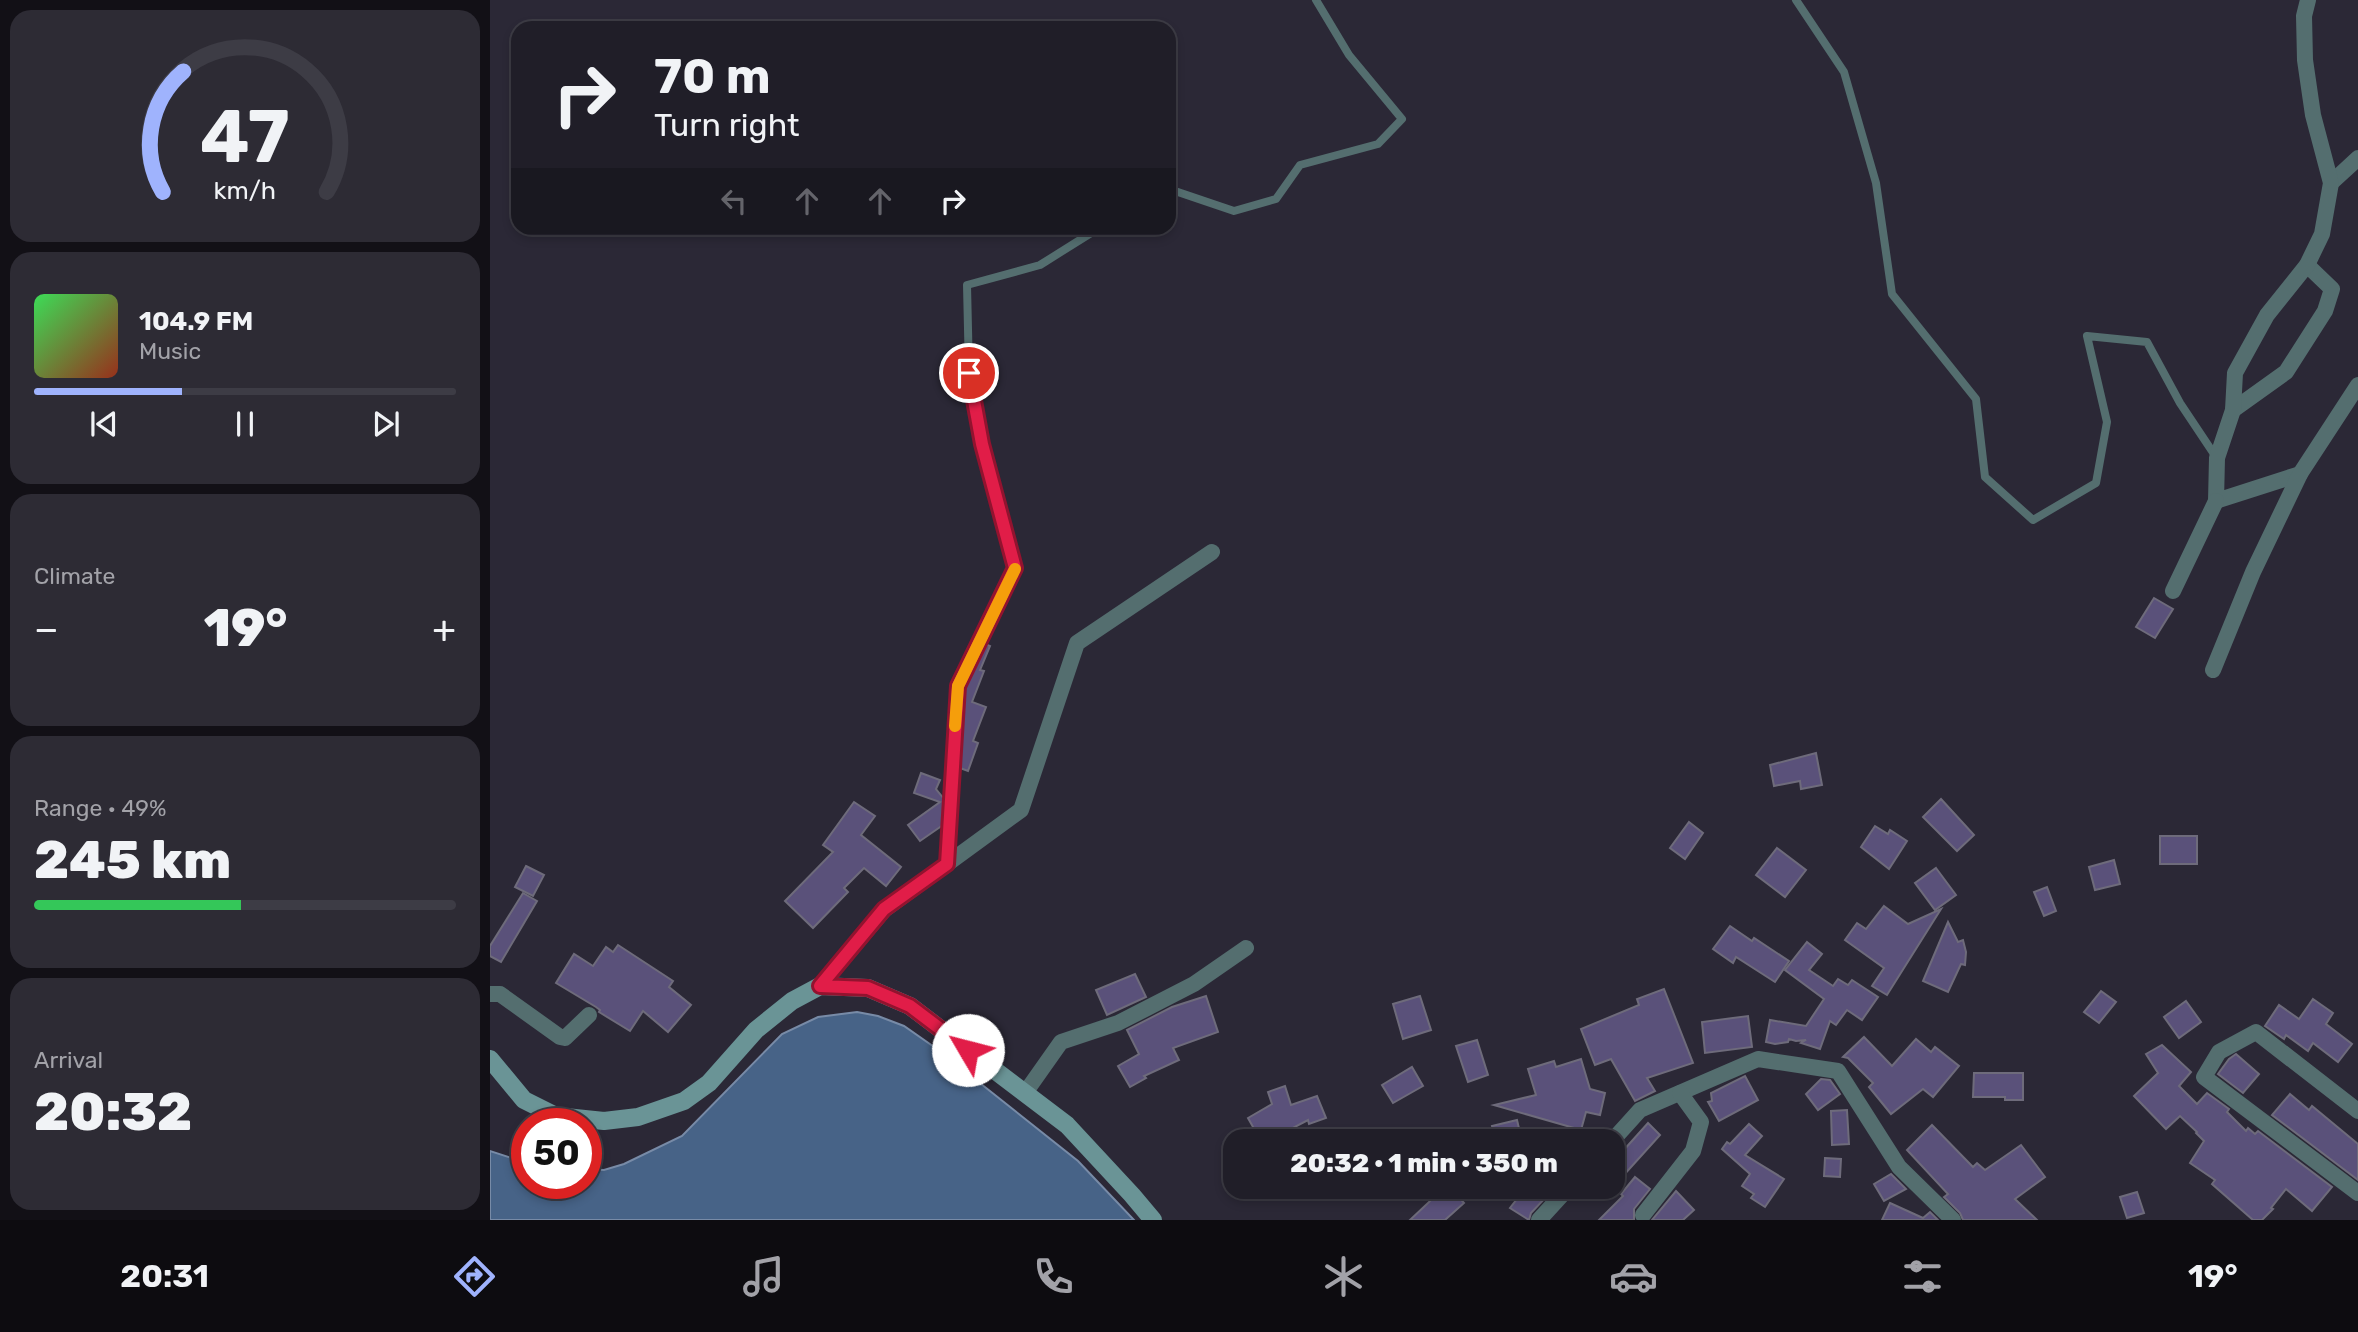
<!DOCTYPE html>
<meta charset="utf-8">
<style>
body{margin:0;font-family:Rubik,sans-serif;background:#2d2b34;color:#f1f3f6;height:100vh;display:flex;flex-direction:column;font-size:26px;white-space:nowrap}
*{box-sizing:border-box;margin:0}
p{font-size:23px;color:#a2a2a8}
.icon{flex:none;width:38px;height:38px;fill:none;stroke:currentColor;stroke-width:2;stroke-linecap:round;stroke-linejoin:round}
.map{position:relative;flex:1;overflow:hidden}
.details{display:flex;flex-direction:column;gap:10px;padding:10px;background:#121016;width:490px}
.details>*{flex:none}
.banner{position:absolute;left:21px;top:21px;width:665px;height:214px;border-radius:21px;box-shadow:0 4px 10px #0003,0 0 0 2px #3d3c45;background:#201e28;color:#f1f3f6;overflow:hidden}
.speed{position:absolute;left:21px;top:1108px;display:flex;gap:14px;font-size:35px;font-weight:700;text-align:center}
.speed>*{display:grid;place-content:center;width:91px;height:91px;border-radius:50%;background:#201e28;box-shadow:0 4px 10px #0003,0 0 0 2px #3d3c45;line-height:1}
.speed .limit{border:10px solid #d22;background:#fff;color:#111}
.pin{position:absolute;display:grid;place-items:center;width:60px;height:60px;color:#fff;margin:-30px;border:4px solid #fff;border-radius:50%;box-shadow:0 2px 7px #0007}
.me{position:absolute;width:77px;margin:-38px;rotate:307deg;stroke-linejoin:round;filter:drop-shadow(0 0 5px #0008)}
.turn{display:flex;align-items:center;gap:24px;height:147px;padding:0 28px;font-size:32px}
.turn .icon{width:91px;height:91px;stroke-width:2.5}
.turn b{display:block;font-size:49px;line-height:60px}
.lanes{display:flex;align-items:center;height:66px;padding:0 28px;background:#0003;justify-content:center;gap:35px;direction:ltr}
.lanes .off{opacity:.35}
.big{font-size:52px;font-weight:800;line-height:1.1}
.details .tile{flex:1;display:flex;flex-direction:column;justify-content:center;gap:10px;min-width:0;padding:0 24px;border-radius:21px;background:#2d2b34}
.details .dial{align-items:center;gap:0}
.dial svg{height:182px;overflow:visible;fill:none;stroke:#3d3c45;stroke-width:7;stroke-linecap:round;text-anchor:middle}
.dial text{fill:#f1f3f6;stroke:none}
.song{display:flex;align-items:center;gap:21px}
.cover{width:84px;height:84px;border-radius:10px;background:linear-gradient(135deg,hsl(130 70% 55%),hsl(10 70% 35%))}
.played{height:7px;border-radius:4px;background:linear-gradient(90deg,#9fb3fd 35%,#3d3c45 35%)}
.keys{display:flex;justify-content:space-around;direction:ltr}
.heat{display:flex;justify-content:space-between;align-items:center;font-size:38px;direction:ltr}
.charge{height:10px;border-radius:5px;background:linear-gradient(90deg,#34c759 49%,#3d3c45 0)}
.trip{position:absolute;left:733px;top:1129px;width:402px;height:70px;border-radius:21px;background:#201e28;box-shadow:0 4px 10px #0003,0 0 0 2px #3d3c45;font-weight:800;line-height:70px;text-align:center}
.dock{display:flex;height:112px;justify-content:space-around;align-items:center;background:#0d0c10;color:#a2a2a8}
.dock .icon{width:49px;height:49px}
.dock .active{color:#9fb3fd}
.dock b{font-size:32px;color:#f1f3f6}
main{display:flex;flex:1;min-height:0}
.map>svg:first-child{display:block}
.water{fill:#476387;stroke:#788ba7;stroke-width:2}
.building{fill:#5a517a;stroke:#6e6b7b;stroke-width:2}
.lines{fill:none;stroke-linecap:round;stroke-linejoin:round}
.service{stroke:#546e6f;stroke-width:8}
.minor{stroke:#546e6f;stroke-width:16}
.secondary{stroke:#6a9496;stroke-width:18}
.route-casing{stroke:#92132f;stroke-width:18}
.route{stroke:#e11d48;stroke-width:12}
.slow{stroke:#f59e0b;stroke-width:12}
</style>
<main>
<section class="details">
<div class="tile dial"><svg viewBox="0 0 100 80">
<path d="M14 69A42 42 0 1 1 86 69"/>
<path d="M14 69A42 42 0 0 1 23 16" stroke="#9fb3fd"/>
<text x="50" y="56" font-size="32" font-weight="700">47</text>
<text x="50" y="72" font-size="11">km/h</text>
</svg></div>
<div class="tile">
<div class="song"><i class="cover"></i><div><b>104.9 FM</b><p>Music</p></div></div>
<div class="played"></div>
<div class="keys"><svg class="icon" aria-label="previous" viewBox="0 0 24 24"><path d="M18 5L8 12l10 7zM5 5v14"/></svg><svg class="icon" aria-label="pause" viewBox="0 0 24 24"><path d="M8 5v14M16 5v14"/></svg><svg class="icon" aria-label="next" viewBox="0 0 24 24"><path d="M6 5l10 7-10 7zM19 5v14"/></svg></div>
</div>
<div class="tile"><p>Climate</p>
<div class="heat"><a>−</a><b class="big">19°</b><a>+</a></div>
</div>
<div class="tile"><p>Range · 49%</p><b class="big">245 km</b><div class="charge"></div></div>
<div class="tile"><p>Arrival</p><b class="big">20:32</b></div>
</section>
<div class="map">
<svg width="1868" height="1220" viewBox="0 0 1868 1220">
<rect width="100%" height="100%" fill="#2b2836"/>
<path class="water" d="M367 1012 388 1016 414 1026 447 1049 588 1161 644 1220H0V1151L37 1163V1183H96V1169L114 1170 134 1164 192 1136 292 1034 328 1017Z"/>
<g class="building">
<path d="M1664 598 1683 609 1665 638 1646 627Z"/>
<path d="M495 644 500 646 490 670 494 671 482 702 496 707 483 741 488 743 478 771 470 768 474 688Z"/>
<path d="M1326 753 1332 785 1311 789 1310 781 1284 786 1280 765Z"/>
<path d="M431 773 450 780 446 789 454 799 453 825 430 841 418 825 450 802 424 793Z"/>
<path d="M1451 799 1484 835 1467 851 1433 817Z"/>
<path d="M364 802 385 816 371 835 411 867 396 886 374 868 354 888 358 892 323 928 295 901 343 852 333 845Z"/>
<path d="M1199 822 1213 833 1195 859 1180 848Z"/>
<path d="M1385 826 1398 834 1400 830 1417 841 1399 869 1371 847Z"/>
<rect x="1670" y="836" width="37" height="28"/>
<path d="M1287 848 1316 870 1295 897 1266 875Z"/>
<path d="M1624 860 1630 884 1605 890 1599 867Z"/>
<path d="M36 866 54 875 43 896 25 887Z"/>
<path d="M1446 868 1466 895 1445 910 1425 883Z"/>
<path d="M1557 887 1566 911 1554 916 1544 892Z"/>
<path d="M33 893 47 901 11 962 0 956V946Z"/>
<path d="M1394 906 1418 924 1451 909 1397 995 1382 986 1394 968 1355 940 1367 923 1376 929Z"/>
<path d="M1458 922 1468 942 1473 940 1476 952 1475 965 1471 964 1458 992 1433 981Z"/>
<path d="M1240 926 1262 941 1264 938 1299 961 1285 982 1246 957 1243 963 1223 949Z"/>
<path d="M1317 942 1332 954 1319 970 1343 986 1348 979 1358 985 1362 980 1388 997 1372 1020 1357 1010 1346 1025 1340 1021 1330 1049 1311 1043 1316 1040 1306 1041 1299 1039 1298 1042 1285 1044 1276 1042 1280 1020 1316 1026 1334 999 1295 970Z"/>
<path d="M128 945 183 981 179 987 201 1005 178 1032 153 1011 140 1031 109 1012 110 1010 106 1007 66 983 84 954 103 966 116 947 123 952Z"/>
<path d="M645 974 656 997 617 1015 606 990Z"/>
<path d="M1174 989 1203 1063 1157 1078 1165 1091 1145 1101 1121 1059 1105 1065 1091 1029 1149 1005 1147 999Z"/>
<path d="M1611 991 1626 1002 1609 1023 1594 1012Z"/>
<path d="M716 996 728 1032 683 1048 689 1060 654 1076 656 1078 640 1087 628 1066 649 1054 637 1030 682 1007Z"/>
<path d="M930 996 941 1030 913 1039 903 1004Z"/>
<path d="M1823 999 1843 1013 1836 1024 1862 1044 1848 1062 1823 1043 1818 1051 1796 1035 1794 1039 1775 1026 1789 1005 1809 1019Z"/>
<path d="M1696 1001 1711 1022 1689 1038 1674 1017Z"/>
<path d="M1258 1016 1262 1047 1215 1053 1212 1022Z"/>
<path d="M1374 1037 1402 1066 1426 1039 1441 1052 1445 1047 1469 1066 1443 1097 1433 1089 1401 1114 1379 1087 1383 1083 1358 1058 1353 1057Z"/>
<path d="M987 1040 998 1075 978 1082 966 1046Z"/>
<path d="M1672 1045 1701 1072 1689 1086 1707 1104 1717 1093 1739 1109 1737 1112 1756 1131 1758 1128 1765 1134 1768 1131 1842 1187 1822 1211 1796 1189 1781 1208 1783 1209 1772 1220H1763L1722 1184 1725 1180 1700 1163 1714 1141 1706 1133 1707 1132 1690 1116 1676 1129 1644 1096 1668 1073 1656 1054Z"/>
<path d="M1746 1054 1769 1074 1753 1093 1728 1074 1739 1059Z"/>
<path d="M1091 1059 1100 1089 1115 1093 1110 1115 1096 1112 1091 1130 1004 1105 1046 1095 1038 1069 1064 1061 1066 1067Z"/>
<path d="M922 1067 933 1086 903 1103 892 1085Z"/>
<path d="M1484 1073H1533V1100H1515V1097H1483Z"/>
<path d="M1255 1076 1268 1100 1229 1121 1218 1102 1222 1101 1221 1093Z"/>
<path d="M1331 1079 1340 1080 1350 1094 1328 1110 1316 1094Z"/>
<path d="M795 1086 801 1105 827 1096 836 1118 819 1124 818 1120 778 1141H771L758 1118 782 1104 778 1092Z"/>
<path d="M1800 1094 1819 1110 1822 1106 1868 1144V1180L1782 1115Z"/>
<path d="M1357 1110 1359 1144 1342 1145 1341 1111Z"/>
<path d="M1027 1120 1032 1141H1006L1002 1126Z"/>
<path d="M1158 1123 1170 1135 1133 1176 1124 1166V1161Z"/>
<path d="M1259 1124 1272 1136 1255 1155 1294 1179 1275 1207 1261 1198 1264 1194 1252 1186 1260 1174 1232 1149 1237 1142 1240 1144Z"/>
<path d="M1442 1125 1483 1167 1487 1163 1495 1170 1531 1145 1555 1177 1525 1199 1547 1220H1473L1470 1213 1454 1197 1458 1194 1417 1150Z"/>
<path d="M1335 1158 1351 1159 1350 1177 1334 1176Z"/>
<path d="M1401 1174 1416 1189 1394 1201 1384 1184Z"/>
<path d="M1145 1177 1160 1189 1144 1209V1220H1109L1133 1196 1131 1194Z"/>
<path d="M956 1186H959L974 1203 955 1220H920Z"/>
<path d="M1037 1186H1043L1056 1197 1041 1213 1039 1220 1020 1208Z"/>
<path d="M1186 1191 1204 1210 1193 1220H1162Z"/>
<path d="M1647 1192 1654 1213 1637 1218 1630 1197Z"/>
<path d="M1400 1203 1433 1218 1440 1212 1448 1220H1392Z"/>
</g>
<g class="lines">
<g class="service">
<path d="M1306 0 1354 72 1386 183 1402 294 1486 399 1495 477 1543 520 1606 483 1617 422 1597 336 1657 342 1690 403 1726 457"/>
<path d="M679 189 744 211 786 199 810 165 888 144 912 119 859 55 826 0"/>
<path d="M457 864 468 686 525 568 492 444 479 373 477 285 550 265 609 228"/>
</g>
<g class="minor">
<path d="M1841 183 1868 158"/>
<path d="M1743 410 1796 372 1835 311 1842 289 1817 265"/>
<path d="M1810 474 1726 501 1727 458 1743 410 1745 373 1777 315 1817 265 1832 234 1841 183 1823 115 1815 60 1814 16 1818 0"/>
<path d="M1683 591 1726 501"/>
<path d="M1723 670 1763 572 1810 474 1868 385"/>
<path d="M330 986 394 910 531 810 587 643 722 552"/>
<path d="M0 994H10L70 1037 75 1038 99 1015"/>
<path d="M535 1093 571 1042 628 1023 704 984 756 948"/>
<path d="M1868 1111 1766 1032 1729 1052 1714 1077 1868 1193"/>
<path d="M1122 1141 1150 1110 1268 1059 1348 1071 1409 1167 1463 1220"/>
<path d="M1153 1215 1203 1151 1211 1122 1190 1093"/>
<path d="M1049 1220 1080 1186"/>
</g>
<path class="secondary" d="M0 1059 34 1100 66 1116 114 1121 148 1117 194 1101 219 1083 266 1030 302 1001 330 986 378 988 420 1006 577 1125 642 1195 663 1220"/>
</g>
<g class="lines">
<defs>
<path id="route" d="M478 1050 420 1006 378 988 330 986 394 909 457 864 468 686 525 568 492 444 479 373"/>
</defs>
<use href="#route" class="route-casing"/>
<use href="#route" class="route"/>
<path class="slow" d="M465 726 468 686 525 569"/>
</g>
</svg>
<div class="speed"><div class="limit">50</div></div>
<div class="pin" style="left:479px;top:373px;background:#d93025"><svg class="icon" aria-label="arrive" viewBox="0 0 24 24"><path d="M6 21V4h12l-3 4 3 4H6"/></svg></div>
<svg class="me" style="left:478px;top:1050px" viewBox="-20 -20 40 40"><circle r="19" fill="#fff"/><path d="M0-13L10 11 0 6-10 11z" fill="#e11d48"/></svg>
<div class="trip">20:32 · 1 min · 350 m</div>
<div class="banner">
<div class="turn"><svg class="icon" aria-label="right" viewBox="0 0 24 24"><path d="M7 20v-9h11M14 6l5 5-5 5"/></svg><div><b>70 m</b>Turn right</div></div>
<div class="lanes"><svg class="icon off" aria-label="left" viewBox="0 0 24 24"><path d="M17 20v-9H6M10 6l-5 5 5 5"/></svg><svg class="icon off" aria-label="ahead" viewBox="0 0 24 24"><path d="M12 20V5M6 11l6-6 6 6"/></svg><svg class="icon off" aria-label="ahead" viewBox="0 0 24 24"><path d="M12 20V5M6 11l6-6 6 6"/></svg><svg class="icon" aria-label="right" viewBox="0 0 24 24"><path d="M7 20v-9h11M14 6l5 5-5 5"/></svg></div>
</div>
</div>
</main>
<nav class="dock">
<b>20:31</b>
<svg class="icon active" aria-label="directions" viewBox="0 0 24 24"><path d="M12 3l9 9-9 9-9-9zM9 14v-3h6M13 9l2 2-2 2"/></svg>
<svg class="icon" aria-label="music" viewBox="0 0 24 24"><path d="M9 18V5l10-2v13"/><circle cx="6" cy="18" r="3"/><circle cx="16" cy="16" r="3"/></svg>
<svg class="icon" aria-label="phone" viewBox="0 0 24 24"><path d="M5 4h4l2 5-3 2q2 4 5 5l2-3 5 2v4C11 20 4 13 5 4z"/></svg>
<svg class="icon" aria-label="climate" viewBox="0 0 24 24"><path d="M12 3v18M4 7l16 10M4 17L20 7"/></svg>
<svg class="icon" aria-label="car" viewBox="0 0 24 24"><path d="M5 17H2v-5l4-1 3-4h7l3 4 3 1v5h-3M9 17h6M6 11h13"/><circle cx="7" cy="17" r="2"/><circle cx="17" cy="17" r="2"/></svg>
<svg class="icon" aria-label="filters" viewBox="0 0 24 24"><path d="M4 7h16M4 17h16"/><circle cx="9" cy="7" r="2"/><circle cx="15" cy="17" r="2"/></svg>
<b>19°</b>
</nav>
